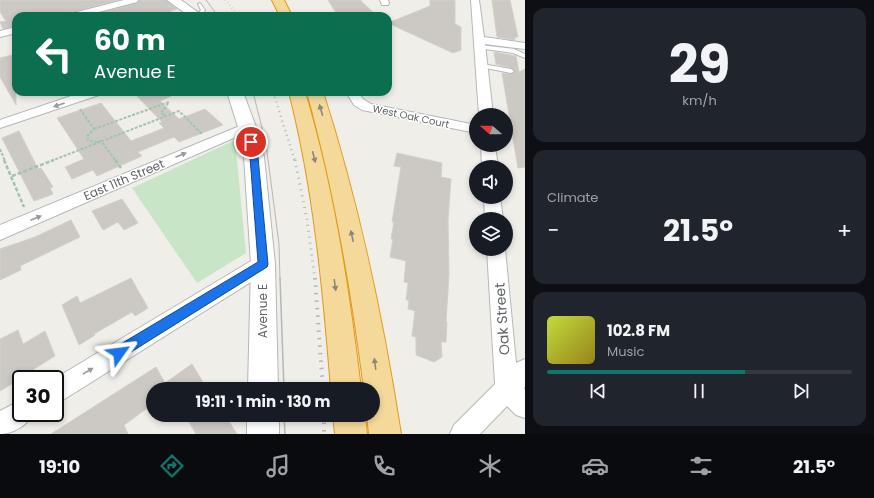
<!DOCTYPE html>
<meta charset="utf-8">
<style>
body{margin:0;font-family:Poppins,sans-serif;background:#20242c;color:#f1f3f6;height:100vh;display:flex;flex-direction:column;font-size:15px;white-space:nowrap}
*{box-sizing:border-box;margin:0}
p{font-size:13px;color:#9ea1a6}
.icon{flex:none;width:22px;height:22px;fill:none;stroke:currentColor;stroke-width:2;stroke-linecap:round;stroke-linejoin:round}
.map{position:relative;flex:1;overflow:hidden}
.side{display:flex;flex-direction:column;gap:8px;padding:8px;background:#0d0f14;width:349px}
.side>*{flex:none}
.hud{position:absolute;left:12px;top:12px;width:380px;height:84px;border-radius:12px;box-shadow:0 2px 6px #0003;background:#0b6e4f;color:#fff;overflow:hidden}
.needle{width:26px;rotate:290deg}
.buttons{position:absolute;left:469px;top:108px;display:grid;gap:8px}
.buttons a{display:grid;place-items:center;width:44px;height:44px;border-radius:50%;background:#171b24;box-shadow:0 2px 6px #0003;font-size:20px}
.speed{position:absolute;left:12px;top:370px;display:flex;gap:8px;font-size:20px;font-weight:700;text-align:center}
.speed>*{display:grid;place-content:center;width:52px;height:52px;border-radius:50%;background:#171b24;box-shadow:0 2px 6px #0003;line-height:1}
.speed .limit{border:2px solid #111;border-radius:6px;background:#fff;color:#111}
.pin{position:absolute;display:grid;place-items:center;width:34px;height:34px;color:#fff;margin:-17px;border:2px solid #fff;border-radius:50%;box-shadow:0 1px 4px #0007}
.me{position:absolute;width:44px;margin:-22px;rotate:59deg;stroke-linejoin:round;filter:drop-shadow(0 0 3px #0008)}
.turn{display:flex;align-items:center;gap:14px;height:84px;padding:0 16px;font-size:18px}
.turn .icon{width:52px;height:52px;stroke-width:2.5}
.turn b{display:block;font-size:28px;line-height:34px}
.big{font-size:30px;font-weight:700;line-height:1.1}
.side .widget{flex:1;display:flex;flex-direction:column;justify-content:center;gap:6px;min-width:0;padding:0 14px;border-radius:12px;background:#20242c}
.side .dial{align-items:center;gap:0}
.dial b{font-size:52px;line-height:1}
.song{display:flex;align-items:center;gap:12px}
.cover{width:48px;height:48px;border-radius:6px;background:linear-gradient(135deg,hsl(70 70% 55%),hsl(50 70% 35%))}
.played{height:4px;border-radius:2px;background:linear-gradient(90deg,#0f766e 65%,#363941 65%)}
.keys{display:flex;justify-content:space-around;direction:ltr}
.heat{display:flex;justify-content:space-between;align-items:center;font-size:22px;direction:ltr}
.trip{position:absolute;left:146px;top:382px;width:234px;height:40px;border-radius:20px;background:#171b24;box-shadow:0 2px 6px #0003;font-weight:700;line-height:40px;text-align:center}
.tab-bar{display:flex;height:64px;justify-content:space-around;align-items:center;background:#090b0e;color:#9ea1a6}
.tab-bar .icon{width:28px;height:28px}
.tab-bar .active{color:#0f766e}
.tab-bar b{font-size:18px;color:#f1f3f6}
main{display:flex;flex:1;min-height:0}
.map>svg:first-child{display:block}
.green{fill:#c9e5c7}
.building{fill:#ccc9c5;stroke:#d4d0c7}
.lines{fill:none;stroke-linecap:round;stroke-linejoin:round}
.service-casing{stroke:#b5b8bb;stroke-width:2}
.minor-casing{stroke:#b5b8bb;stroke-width:2}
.secondary-casing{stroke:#b4b7bb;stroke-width:2}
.motorway-casing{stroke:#e39915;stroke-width:2}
.path-far1{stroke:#a1c5aa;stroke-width:2;stroke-dasharray:3 1.5;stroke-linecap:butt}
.path{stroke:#a1c5aa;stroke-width:2.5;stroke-dasharray:4 2;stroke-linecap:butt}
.service{fill:#fff;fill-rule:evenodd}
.minor{fill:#fff;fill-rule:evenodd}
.secondary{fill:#fff;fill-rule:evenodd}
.motorway{fill:#f4d99b;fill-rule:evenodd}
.tram-far1{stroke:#b6b7b7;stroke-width:1}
.tram{stroke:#b6b7b7;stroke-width:1.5}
.rail-far3{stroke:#b6b7b7;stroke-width:2;stroke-dasharray:0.5 3;stroke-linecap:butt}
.rail-far2{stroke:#b6b7b7;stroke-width:2.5;stroke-dasharray:1 4;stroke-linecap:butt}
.rail-far1{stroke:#b6b7b7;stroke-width:3;stroke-dasharray:1 5;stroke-linecap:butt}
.rail{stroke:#b6b7b7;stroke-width:4;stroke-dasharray:1.5 6;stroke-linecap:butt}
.oneway{fill:#979a9c}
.oneway2{fill:#8c8677}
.route{fill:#1a73e8;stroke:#114b97}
.labels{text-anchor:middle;stroke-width:3;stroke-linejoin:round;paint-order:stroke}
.far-street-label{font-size:10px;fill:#5f6367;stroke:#fff}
.street-label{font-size:12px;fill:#5f6367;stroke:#fff}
.near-street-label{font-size:14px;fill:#5f6367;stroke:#fff}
</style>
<main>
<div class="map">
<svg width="525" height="434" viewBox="0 0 525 434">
<rect width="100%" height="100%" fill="#f0eee8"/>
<path class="green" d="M235 140 246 253 197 283 132 188Z"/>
<g class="building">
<path d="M0 0H118L69 13 66 16H16V26L3 29 0 22 6 21 0 12Z"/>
<path d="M139 0H166L177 9 170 11 177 16H89L137 3Z"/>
<path d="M328 0H360L377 16H338Z"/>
<path d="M430 0H455V24L461 27V50L453 53 388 23 430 6Z"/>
<path d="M492 0H510L518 37H515V40L497 37Z"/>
<path d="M494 52 516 56 519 72 525 69V167L518 168 502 73 511 74 515 71 511 68 496 64Z"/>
<path d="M16 54V105L0 77V58Z"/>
<path d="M133 92H180L160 101 179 119 205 109 223 125 179 142 174 137 138 152 142 156 97 176 93 170 72 179 65 167 84 159 57 118 101 103 131 141 164 128 159 123 162 122Z"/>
<path d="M19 131 38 169 41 168 53 187 50 188 53 194 34 201 2 138Z"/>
<path d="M397 153 442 163 441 177 451 179 448 220 449 274 446 322H447L446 342H441L442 357 434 362 416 355V337L412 336 415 311 408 309 409 300H406L408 283 404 282 406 261 390 257 393 239H391L394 222H392L401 167 394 166Z"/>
<path d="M122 199 138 223 124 230 118 222 103 230 92 211Z"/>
<path d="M71 220 80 237 20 266 21 270 0 280V249L35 237Z"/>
<path d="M131 278 148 308 135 316 132 312 94 334 95 335 79 345 62 305 77 296 80 303Z"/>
<path d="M18 330 23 344 45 331 55 356 31 371 32 372 0 391V339Z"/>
<path d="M192 364 207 389H153V404L124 425 128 434H51L156 367 165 383Z"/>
<path d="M185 415H225L237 434H196Z"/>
</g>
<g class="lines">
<defs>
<g id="service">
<path d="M200 3 205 10 201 16H196L201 10 198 4Z"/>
<path d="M480 45 514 49 525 54V58L513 53 478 48 477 47Z"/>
<path d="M482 64 511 69 514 71 511 73 480 67 479 66Z"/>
</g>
<g id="minor">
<path d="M124 0H138L137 2 83 16H67L69 14Z"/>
<path d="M380 0H388L389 3 388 5H382Z"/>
<path d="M471 0H479L484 37 525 43V49L485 44 493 115H479Z"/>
<path d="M16 27V33L0 37V31Z"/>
<path d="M83 92H101L99 95 0 128V120Z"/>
<path d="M346 92H358L363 99 371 104 476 125V133L362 110 354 105Z"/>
<path d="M247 123 252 124 254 127 252 130 0 240V225Z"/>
<path d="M481 145H495L498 167H482Z"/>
<path d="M484 197H500L503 219H485Z"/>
<path d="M487 249H505L516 363 525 359V387L524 388 525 390V418L516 415 507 406 480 434H450L454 425 495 384Z"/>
<path d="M263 256 270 258 272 264 270 270 63 400 55 404 54 379 256 258Z"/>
<path d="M21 400V413H33C28 425 13 434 0 434V411Z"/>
</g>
<g id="secondary">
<path d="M167 0H181L203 16H189Z"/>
<path d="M227 92H243L256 127 264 157 275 264 278 389H248L251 264 244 157 238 127Z"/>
<rect x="247" y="415" width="32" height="19"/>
</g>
<g id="motorway">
<path d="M272 0H284L292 16H280Z"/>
<path d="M289 92H305C334 189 349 288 361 389H331C323 289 314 190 289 92Z"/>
<path d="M307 92H323C359 204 383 318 401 434H369L367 415H373V389H364C351 288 334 190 307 92Z"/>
<path d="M333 415H365L367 434H335Z"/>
</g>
</defs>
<use href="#service" class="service-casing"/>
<use href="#minor" class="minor-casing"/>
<use href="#secondary" class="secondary-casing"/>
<use href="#motorway" class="motorway-casing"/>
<g class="path-far1">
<path d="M80 109 94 129 87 136 88 140 95 142 101 141 116 161"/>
<path d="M94 129 169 102 161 113 166 116"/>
<path d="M0 149 5 161"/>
<path d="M51 161 179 111 202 134"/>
</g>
<g class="path">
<path d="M4 160 24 207"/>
<path d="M115 160 121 168"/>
<path d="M12 176 54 160"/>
</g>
<use href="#service" class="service"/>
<use href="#minor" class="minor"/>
<use href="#secondary" class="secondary"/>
<use href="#motorway" class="motorway"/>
<g class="tram-far1">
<path d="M206 0 218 16"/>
<path d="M253 92 266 144 279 244 280 279"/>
</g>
<g class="tram">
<path d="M280 278 284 389"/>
<path d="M284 415 285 434"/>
</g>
<path class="rail-far3" d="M225 0 239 16"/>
<path class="rail-far2" d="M273 92 295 161"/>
<path class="rail-far1" d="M295 160 307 220 315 279"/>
<g class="rail">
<path d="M315 278 323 389"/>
<path d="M324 415V434"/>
</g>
</g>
<defs><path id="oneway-solid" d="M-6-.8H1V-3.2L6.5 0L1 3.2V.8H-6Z"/></defs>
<g class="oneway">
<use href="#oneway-solid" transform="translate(59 105) rotate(161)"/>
<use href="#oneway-solid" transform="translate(181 155) rotate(-23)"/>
<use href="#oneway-solid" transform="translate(36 218) rotate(-23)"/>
<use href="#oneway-solid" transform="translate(88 371) rotate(-31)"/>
</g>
<g class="oneway2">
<use href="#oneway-solid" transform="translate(321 110) rotate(-106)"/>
<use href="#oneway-solid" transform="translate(314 157) rotate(76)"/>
<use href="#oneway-solid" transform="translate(352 236) rotate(-102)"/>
<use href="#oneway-solid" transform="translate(335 285) rotate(82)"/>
<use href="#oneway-solid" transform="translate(375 364) rotate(-98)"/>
</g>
<path class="route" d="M251 139 254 142 258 157 268 264 267 267 123 357 119 359 114 357 113 353 114 348 258 262 250 157 247 142Z"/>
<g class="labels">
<g class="far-street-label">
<text transform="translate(411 116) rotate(12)" y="4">West Oak Court</text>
</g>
<g class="street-label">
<text transform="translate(124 180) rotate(-23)" y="4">East 11th Street</text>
<text transform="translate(263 311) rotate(-90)" y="4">Avenue E</text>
</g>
<g class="near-street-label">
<text transform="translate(502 319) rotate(-94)" y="5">Oak Street</text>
</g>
</g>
</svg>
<div class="buttons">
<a><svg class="needle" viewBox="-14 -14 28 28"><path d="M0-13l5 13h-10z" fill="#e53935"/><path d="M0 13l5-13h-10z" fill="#9ea1a6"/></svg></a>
<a><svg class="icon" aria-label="sound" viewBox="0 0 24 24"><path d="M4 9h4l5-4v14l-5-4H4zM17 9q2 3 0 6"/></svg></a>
<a><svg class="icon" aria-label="layers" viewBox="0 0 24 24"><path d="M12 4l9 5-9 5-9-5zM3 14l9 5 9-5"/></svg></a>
</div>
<div class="speed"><div class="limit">30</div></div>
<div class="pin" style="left:251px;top:142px;background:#d93025"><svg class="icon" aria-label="arrive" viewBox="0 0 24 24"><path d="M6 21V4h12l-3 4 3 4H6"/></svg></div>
<svg class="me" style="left:119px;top:353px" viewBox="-20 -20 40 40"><path d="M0-17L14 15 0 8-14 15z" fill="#1a73e8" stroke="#fff" stroke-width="4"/></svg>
<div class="trip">19:11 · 1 min · 130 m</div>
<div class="hud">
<div class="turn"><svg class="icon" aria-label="left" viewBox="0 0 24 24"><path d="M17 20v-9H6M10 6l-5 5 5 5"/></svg><div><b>60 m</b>Avenue E</div></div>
</div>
</div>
<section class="side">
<div class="widget dial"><b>29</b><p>km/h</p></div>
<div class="widget"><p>Climate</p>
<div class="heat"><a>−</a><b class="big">21.5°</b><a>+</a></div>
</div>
<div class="widget">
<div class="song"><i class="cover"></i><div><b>102.8 FM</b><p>Music</p></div></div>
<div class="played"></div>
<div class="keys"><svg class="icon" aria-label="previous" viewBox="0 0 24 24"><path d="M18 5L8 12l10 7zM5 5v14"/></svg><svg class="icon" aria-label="pause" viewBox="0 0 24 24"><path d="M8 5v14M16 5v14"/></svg><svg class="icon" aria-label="next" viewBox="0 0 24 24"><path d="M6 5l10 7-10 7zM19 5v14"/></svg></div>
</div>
</section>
</main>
<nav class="tab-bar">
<b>19:10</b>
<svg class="icon active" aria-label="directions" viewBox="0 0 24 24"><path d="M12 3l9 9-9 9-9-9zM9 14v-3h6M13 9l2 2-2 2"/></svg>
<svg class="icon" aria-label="music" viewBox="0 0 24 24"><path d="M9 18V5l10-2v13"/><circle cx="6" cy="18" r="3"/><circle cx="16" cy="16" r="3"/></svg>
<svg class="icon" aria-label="phone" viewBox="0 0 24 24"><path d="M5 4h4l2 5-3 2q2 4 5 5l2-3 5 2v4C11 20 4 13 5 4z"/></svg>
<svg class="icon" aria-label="climate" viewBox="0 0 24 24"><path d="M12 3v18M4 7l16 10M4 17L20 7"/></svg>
<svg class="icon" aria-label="car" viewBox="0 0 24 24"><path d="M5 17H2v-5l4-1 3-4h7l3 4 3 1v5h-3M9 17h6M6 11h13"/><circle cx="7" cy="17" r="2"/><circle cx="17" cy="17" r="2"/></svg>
<svg class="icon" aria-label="filters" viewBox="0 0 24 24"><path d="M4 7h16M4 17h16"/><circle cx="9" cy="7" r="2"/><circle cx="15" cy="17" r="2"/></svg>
<b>21.5°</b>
</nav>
